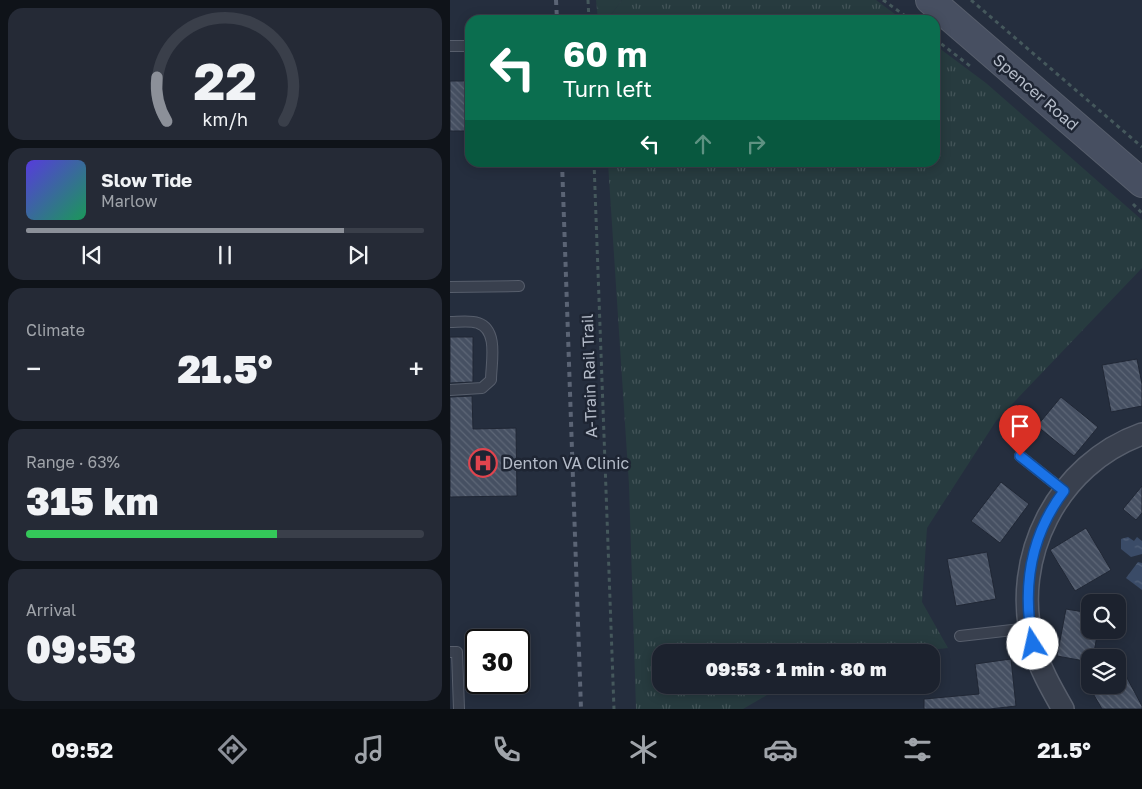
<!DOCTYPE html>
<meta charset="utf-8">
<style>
body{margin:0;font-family:"Golos Text",sans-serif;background:#252a36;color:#f1f3f6;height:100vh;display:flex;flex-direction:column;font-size:19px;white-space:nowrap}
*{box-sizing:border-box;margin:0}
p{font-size:16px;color:#a0a4aa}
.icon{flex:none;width:28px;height:28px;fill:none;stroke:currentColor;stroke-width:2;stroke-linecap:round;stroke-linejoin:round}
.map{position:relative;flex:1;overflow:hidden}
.details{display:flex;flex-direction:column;gap:8px;padding:8px;background:#0f1319;width:450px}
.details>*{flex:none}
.hud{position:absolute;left:15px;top:15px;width:475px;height:152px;border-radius:15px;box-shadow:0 2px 12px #0003,0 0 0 1px #3a3f4a;background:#0b6e4f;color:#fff;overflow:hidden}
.tools{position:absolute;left:631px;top:594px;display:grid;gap:10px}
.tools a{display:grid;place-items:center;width:45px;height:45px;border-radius:10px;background:#1c222e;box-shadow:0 2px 12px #0003,0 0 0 1px #3a3f4a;font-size:25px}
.speed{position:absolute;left:15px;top:629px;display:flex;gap:10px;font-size:25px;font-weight:700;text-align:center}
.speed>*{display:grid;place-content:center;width:65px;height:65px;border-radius:50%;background:#1c222e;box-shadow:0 2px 12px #0003,0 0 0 1px #3a3f4a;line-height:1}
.speed .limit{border:2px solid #111;border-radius:8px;background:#fff;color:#111}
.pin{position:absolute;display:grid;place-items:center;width:42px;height:42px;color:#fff;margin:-51px -21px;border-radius:50% 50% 50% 0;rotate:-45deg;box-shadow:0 0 5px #0007}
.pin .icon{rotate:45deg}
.me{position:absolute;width:55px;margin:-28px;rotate:350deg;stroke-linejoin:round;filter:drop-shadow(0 0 4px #0008)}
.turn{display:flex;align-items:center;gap:18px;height:105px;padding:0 15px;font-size:22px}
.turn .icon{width:65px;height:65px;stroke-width:2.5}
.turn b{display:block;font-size:35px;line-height:42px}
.lanes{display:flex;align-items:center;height:48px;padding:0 15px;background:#0003;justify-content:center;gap:25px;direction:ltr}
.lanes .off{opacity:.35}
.big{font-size:38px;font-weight:800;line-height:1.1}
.details .widget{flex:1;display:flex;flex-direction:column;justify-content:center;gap:8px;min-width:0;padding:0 18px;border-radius:15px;background:#252a36}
.details .dial{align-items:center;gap:0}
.dial svg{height:130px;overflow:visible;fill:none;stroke:#3a3f4a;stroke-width:7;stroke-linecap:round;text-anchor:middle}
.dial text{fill:#f1f3f6;stroke:none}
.song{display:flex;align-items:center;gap:15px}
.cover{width:60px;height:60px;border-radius:8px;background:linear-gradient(135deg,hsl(250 70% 55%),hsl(150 70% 35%))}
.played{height:5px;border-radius:2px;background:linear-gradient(90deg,#8c9099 80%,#3a3f4a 80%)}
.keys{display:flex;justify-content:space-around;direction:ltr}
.heat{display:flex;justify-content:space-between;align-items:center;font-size:28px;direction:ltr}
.charge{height:8px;border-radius:4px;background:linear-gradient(90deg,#34c759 63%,#3a3f4a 0)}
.trip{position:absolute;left:202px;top:644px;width:288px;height:50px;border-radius:15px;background:#1c222e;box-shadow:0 2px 12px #0003,0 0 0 1px #3a3f4a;font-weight:800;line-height:50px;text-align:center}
.tab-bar{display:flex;height:80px;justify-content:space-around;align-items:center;background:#0b0e12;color:#a0a4aa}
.tab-bar .icon{width:35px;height:35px}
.tab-bar .active{color:#8c9099}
.tab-bar b{font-size:22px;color:#f1f3f6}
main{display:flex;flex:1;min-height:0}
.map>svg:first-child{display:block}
.grass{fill:url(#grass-tufts)}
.forest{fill:url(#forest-firs)}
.water{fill:url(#water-ripples)}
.building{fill:url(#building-back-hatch);stroke:#202735}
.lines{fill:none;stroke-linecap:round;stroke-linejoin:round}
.lane-casing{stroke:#575e6c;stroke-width:12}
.street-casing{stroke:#575e6c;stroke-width:24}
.secondary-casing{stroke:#575e6c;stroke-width:30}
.path{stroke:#45585c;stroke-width:3;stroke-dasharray:4 4;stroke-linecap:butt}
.lane{stroke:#39404e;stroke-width:10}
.street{stroke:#39404e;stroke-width:21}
.secondary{stroke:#474f61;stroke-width:28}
.rail{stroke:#5b6475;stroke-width:4;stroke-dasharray:5 5;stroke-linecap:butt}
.route-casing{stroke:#114b97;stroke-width:12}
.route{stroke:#1a73e8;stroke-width:9}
.labels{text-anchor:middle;stroke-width:5;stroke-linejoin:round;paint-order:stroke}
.street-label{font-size:16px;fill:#b5bcc9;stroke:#1e2533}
.poi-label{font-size:16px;fill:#b5bcc9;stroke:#1e2533;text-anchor:start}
</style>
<main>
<section class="details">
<div class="widget dial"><svg viewBox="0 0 100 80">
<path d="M14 69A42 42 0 1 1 86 69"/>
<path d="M14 69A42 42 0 0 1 8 42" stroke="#8c9099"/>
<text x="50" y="56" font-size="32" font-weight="700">22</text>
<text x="50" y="72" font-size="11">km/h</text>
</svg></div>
<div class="widget">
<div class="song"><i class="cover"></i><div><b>Slow Tide</b><p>Marlow</p></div></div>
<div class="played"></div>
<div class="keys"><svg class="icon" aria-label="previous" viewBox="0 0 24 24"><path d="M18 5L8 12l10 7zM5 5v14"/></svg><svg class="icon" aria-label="pause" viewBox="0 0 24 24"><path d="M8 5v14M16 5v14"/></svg><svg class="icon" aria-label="next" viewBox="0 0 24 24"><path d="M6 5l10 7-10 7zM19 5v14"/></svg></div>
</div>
<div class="widget"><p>Climate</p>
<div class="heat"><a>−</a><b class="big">21.5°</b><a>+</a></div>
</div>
<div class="widget"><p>Range · 63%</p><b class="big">315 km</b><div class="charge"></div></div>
<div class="widget"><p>Arrival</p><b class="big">09:53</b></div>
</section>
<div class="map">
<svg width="692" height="709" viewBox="0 0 692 709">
<defs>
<pattern id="grass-tufts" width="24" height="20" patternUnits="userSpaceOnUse" patternTransform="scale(1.25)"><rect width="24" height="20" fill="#273b3f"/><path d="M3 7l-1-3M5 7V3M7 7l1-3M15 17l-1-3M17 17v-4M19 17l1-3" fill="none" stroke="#445559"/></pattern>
<pattern id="forest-firs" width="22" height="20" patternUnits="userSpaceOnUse" patternTransform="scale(1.25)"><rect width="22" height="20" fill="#273b3f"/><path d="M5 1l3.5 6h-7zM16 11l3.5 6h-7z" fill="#445559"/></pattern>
<pattern id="water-ripples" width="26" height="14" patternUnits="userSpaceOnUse" patternTransform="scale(1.25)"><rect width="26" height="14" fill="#3a4b67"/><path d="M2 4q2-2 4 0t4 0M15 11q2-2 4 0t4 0" fill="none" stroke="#54637b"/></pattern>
<pattern id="building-back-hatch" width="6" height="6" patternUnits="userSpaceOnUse" patternTransform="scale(1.25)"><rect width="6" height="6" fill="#465062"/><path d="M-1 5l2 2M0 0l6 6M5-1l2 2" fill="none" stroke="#5e6777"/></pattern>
</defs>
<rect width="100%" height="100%" fill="#252e3e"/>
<g class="grass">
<path d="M172 0H426L453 20H157Z"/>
<path d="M485 45 536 83 692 220V268L546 421 477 528 472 602 498 648 460 652H211V685H334L293 709H186L179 485 158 163 485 162Z"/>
</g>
<path class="forest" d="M146 0H172L157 20H148Z"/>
<g class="water">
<path d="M678 537 684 541 687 537 692 541V554L681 557 671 549V539Z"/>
<path d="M688 562 692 563V590L676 578Z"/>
</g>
<g class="building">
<path d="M0 81H18L20 131H0Z"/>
<path d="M0 337H23V382L0 383Z"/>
<path d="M687 359 692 384V406L661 412 652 365Z"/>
<path d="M22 396 23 429 66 428 67 496 0 497V397Z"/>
<path d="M611 397 648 427 624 456 587 426Z"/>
<path d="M551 482 579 504 550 543 521 521Z"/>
<path d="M692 486V513L686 520 673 509Z"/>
<path d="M636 528 661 570 625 591 600 550Z"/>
<path d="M537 552 546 599 506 606 497 559Z"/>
<path d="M616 609 640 613V630H648L643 658H640V662L607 656Z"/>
<path d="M561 659 566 706 540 709H474V699L529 694 525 664Z"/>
<path d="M668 661 692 706V709H652L641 690 650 685H668Z"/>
</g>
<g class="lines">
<defs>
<g id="lane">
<path d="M0 46H20"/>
<path d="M0 287 69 286"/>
<path d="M0 322C8 322 20 320 28 323 49 330 41 363 41 380L32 388 0 390"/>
<path d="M570 456 614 491"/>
<path d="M510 636 580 628"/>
<path d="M0 652H7L9 709"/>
</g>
<path id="street" d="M613 709C601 688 589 667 583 644 560 557 608 464 692 434"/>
<path id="secondary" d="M480 0 692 183"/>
</defs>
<use href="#lane" class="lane-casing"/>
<use href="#street" class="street-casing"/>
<use href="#secondary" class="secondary-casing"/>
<g class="path">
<path d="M138 0 139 20"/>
<path d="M433 0 461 20"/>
<path d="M521 0 692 147"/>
<path d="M485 39 520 66"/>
<path d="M144 162 164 709"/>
<path d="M683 204 692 213"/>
</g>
<use href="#lane" class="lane"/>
<use href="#street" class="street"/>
<use href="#secondary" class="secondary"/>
<g class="rail">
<path d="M106 0 107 20"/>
<path d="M112 162 131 709"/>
</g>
</g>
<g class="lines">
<defs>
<path id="route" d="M570 456 614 491C580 536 572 589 583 644"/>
</defs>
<use href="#route" class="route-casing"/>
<use href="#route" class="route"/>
</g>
<defs>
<symbol id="hospital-ring" viewBox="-11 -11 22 22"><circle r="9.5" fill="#1e2533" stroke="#e0444e" stroke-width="1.5"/><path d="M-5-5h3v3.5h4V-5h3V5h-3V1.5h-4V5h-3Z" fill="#e0444e"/></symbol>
</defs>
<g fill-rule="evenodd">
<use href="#hospital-ring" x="17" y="447" width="32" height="32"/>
</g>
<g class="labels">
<g class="street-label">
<text transform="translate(586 92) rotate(41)" y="6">Spencer Road</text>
<text transform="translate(139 376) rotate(-92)" y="6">A-Train Rail Trail</text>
</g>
<g class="poi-label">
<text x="52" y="469">Denton VA Clinic</text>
</g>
</g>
</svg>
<div class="tools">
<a><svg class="icon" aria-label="search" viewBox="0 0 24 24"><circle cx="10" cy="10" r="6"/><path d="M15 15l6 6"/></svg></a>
<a><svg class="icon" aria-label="layers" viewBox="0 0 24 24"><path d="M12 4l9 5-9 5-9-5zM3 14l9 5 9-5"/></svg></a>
</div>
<div class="speed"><div class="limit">30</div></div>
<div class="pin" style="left:570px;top:456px;background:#d93025"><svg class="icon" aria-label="arrive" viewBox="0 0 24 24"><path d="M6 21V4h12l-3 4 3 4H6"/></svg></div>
<svg class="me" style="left:583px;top:644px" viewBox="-20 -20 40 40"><circle r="19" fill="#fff"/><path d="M0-13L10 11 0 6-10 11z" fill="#1a73e8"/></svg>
<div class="trip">09:53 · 1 min · 80 m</div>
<div class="hud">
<div class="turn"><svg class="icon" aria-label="left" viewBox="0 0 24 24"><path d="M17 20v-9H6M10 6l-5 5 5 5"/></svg><div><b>60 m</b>Turn left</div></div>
<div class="lanes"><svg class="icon" aria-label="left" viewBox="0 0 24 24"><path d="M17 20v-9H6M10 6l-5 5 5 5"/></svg><svg class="icon off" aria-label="ahead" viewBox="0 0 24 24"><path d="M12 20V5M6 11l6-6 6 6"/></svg><svg class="icon off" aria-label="right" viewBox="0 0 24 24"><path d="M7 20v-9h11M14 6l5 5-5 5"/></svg></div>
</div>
</div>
</main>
<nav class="tab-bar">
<b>09:52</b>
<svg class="icon active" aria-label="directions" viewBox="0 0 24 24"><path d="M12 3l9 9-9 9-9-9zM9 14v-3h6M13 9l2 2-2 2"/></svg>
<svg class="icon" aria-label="music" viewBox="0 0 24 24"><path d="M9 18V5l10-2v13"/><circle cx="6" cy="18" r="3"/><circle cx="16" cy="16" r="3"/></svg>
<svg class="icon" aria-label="phone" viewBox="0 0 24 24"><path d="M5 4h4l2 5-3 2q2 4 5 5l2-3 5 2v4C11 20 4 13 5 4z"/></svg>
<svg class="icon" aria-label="climate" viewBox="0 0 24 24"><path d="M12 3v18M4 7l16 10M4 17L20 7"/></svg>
<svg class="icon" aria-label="car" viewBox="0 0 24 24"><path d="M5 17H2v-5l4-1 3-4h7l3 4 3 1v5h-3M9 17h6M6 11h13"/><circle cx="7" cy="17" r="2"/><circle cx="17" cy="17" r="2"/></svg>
<svg class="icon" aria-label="filters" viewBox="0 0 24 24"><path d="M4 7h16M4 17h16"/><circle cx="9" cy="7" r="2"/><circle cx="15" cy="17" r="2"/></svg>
<b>21.5°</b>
</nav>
